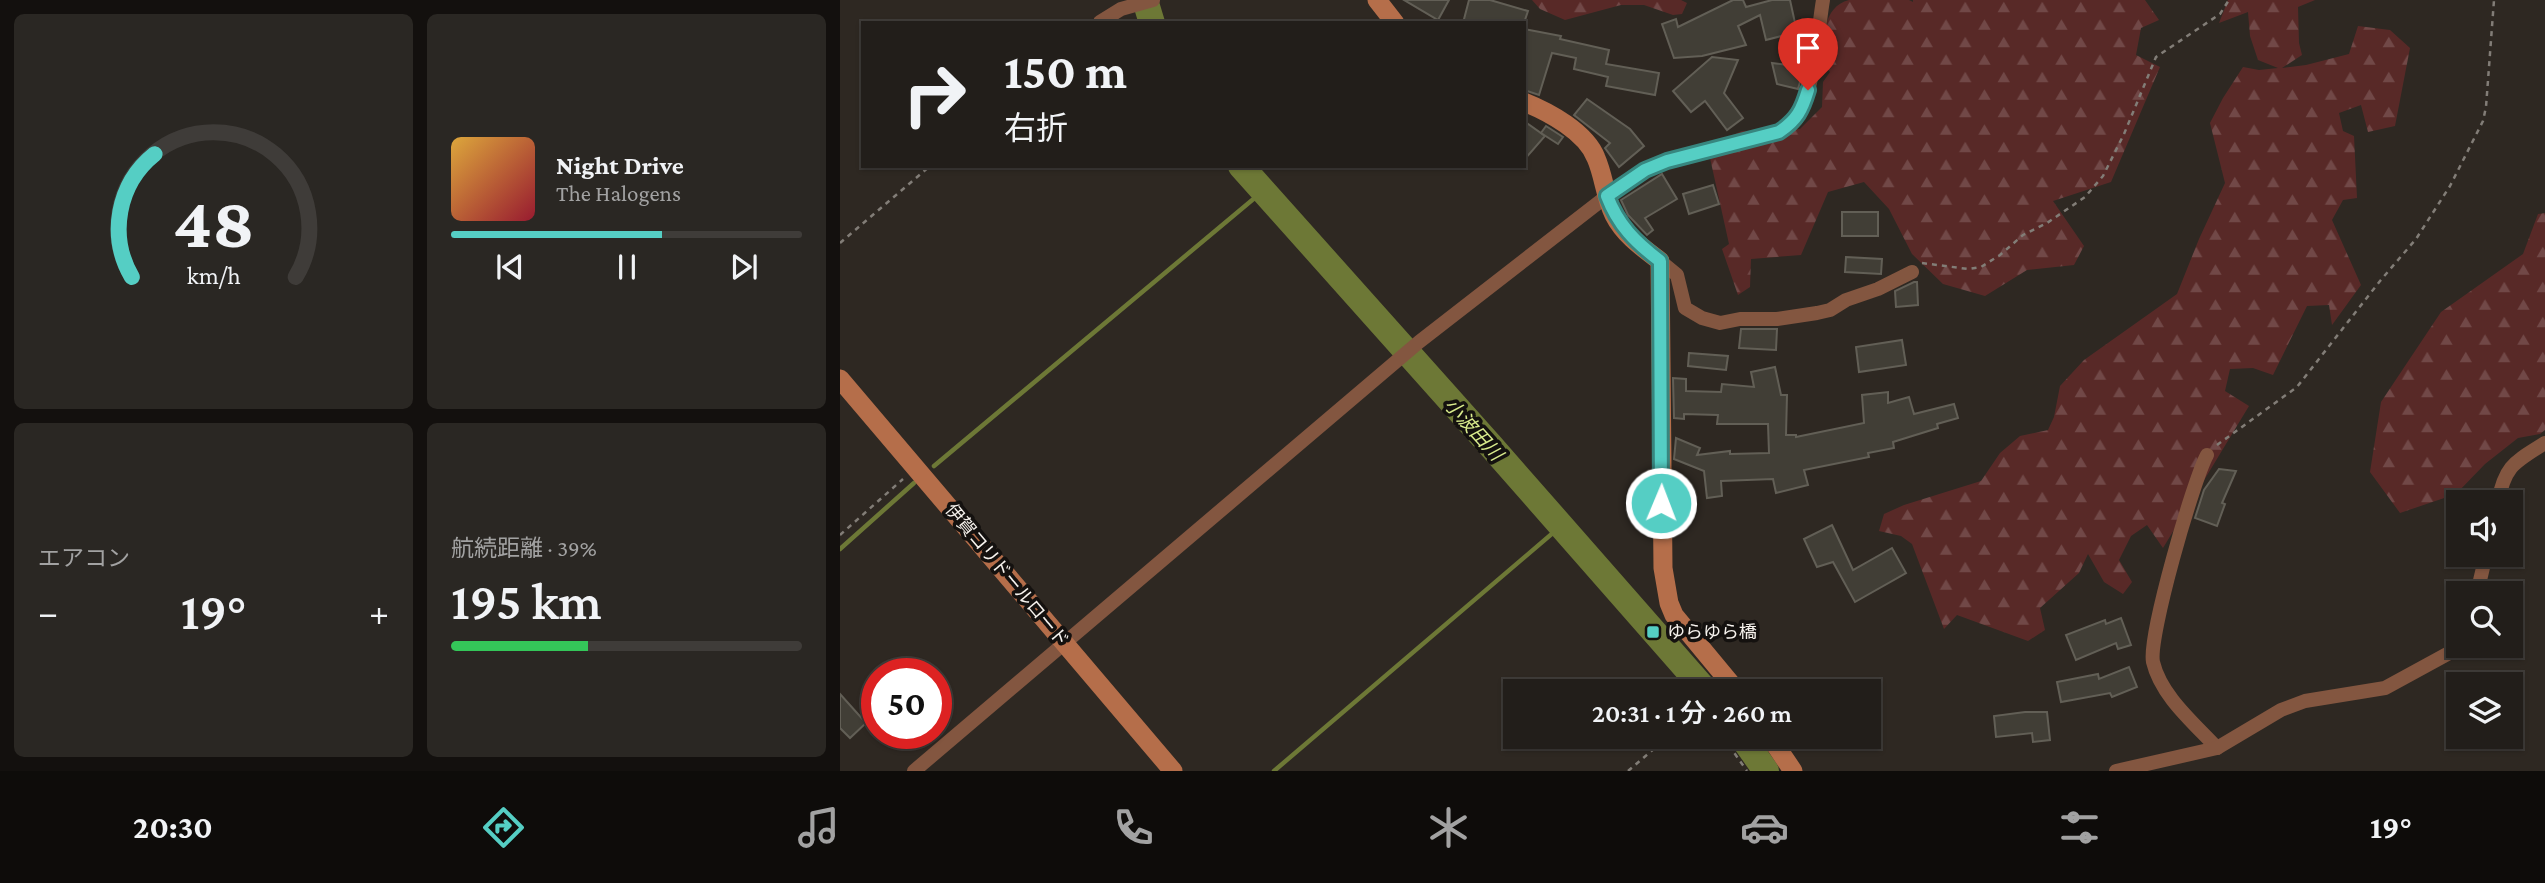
<!DOCTYPE html>
<html lang="ja">
<meta charset="utf-8">
<style>
body{margin:0;font-family:"Crimson Pro","Noto Sans JP",serif;background:#2a2723;color:#f1f3f6;height:100vh;display:flex;flex-direction:column;font-size:26px;white-space:nowrap}
*{box-sizing:border-box;margin:0}
p{font-size:23px;color:#a2a2a2}
.icon{flex:none;width:38px;height:38px;fill:none;stroke:currentColor;stroke-width:2;stroke-linecap:round;stroke-linejoin:round}
.map{position:relative;flex:1;overflow:hidden}
.panel{display:flex;flex-direction:column;gap:14px;padding:14px;background:#13100e;width:840px}
.panel>*{flex:none}
.top-card{position:absolute;left:21px;top:21px;width:665px;height:147px;border-radius:0px;box-shadow:0 2px 5px #0004,0 0 0 2px #3f3c39;background:#221e1a;color:#f1f3f6;overflow:hidden}
.buttons{position:absolute;left:1606px;top:490px;display:grid;gap:14px}
.buttons a{display:grid;place-items:center;width:77px;height:77px;border-radius:0px;background:#221e1a;box-shadow:0 2px 5px #0004,0 0 0 2px #3f3c39;font-size:35px}
.speed{position:absolute;left:21px;top:658px;display:flex;gap:14px;font-size:35px;font-weight:700;text-align:center}
.speed>*{display:grid;place-content:center;width:91px;height:91px;border-radius:50%;background:#221e1a;box-shadow:0 2px 5px #0004,0 0 0 2px #3f3c39;line-height:1}
.speed .limit{border:10px solid #d22;background:#fff;color:#111}
.pin{position:absolute;display:grid;place-items:center;width:60px;height:60px;color:#fff;margin:-72px -30px;border-radius:50% 50% 50% 0;rotate:-45deg;box-shadow:0 0 7px #0007}
.pin .icon{rotate:45deg}
.me{position:absolute;width:77px;margin:-38px;rotate:1deg;stroke-linejoin:round;filter:drop-shadow(0 0 5px #0008)}
.turn{display:flex;align-items:center;gap:24px;height:147px;padding:0 28px;font-size:32px}
.turn .icon{width:91px;height:91px;stroke-width:2.5}
.turn b{display:block;font-size:49px;line-height:60px}
.big{font-size:52px;font-weight:600;line-height:1.1}
.panel .widget{flex:1;display:flex;flex-direction:column;justify-content:center;gap:10px;min-width:0;padding:0 24px;border-radius:10px;background:#2a2723}
.panel .dial{align-items:center;gap:0}
.dial svg{height:182px;overflow:visible;fill:none;stroke:#3f3c39;stroke-width:7;stroke-linecap:round;text-anchor:middle}
.dial text{fill:#f1f3f6;stroke:none}
.song{display:flex;align-items:center;gap:21px}
.cover{width:84px;height:84px;border-radius:10px;background:linear-gradient(135deg,hsl(40 70% 55%),hsl(350 70% 35%))}
.played{height:7px;border-radius:4px;background:linear-gradient(90deg,#55cec4 60%,#3f3c39 60%)}
.keys{display:flex;justify-content:space-around;direction:ltr}
.heat{display:flex;justify-content:space-between;align-items:center;font-size:38px;direction:ltr}
.charge{height:10px;border-radius:5px;background:linear-gradient(90deg,#34c759 39%,#3f3c39 0)}
.panel .tiles{flex:1;display:grid;gap:14px;grid-template-columns:repeat(2,1fr)}
.trip{position:absolute;left:663px;top:679px;width:378px;height:70px;border-radius:0px;background:#221e1a;box-shadow:0 2px 5px #0004,0 0 0 2px #3f3c39;font-weight:600;line-height:70px;text-align:center}
.tab-bar{display:flex;height:112px;justify-content:space-around;align-items:center;background:#0e0c0a;color:#a2a2a2}
.tab-bar .icon{width:49px;height:49px}
.tab-bar .selected{color:#55cec4}
.tab-bar b{font-size:32px;color:#f1f3f6}
main{display:flex;flex:1;min-height:0}
.map>svg:first-child{display:block}
.forest{fill:url(#forest-firs)}
.lines{fill:none;stroke-linecap:round;stroke-linejoin:round}
.stream{stroke:#6d7836;stroke-width:4.5}
.river{stroke:#6d7836;stroke-width:26}
.building{fill:#413e36;stroke:#625f56;stroke-width:2}
.path{stroke:#827d77;stroke-width:2.5;stroke-dasharray:5 5;stroke-linecap:butt}
.street{stroke:#835640;stroke-width:14}
.secondary{stroke:#b56e4a;stroke-width:19}
.route-casing{stroke:#37867f;stroke-width:18}
.route{stroke:#55cec4;stroke-width:12}
.poi-dot{fill:#55cec4;stroke:#14110f;stroke-width:2.5}
.labels{text-anchor:middle;stroke-width:7;stroke-linejoin:round;paint-order:stroke}
.street-label{font-size:18px;fill:#f7f3ee;stroke:#14110f}
.poi-label{font-size:18px;fill:#f7f3ee;stroke:#14110f;text-anchor:start}
.water-label{font-size:19px;font-style:italic;fill:#daec8d;stroke:#14110f}
</style>
<main>
<section class="panel">
<div class="tiles">
<div class="widget dial"><svg viewBox="0 0 100 80">
<path d="M14 69A42 42 0 1 1 86 69"/>
<path d="M14 69A42 42 0 0 1 24 15" stroke="#55cec4"/>
<text x="50" y="56" font-size="32" font-weight="700">48</text>
<text x="50" y="72" font-size="11">km/h</text>
</svg></div>
<div class="widget">
<div class="song"><i class="cover"></i><div><b>Night Drive</b><p>The Halogens</p></div></div>
<div class="played"></div>
<div class="keys"><svg class="icon" aria-label="previous" viewBox="0 0 24 24"><path d="M18 5L8 12l10 7zM5 5v14"/></svg><svg class="icon" aria-label="pause" viewBox="0 0 24 24"><path d="M8 5v14M16 5v14"/></svg><svg class="icon" aria-label="next" viewBox="0 0 24 24"><path d="M6 5l10 7-10 7zM19 5v14"/></svg></div>
</div>
<div class="widget"><p>エアコン</p>
<div class="heat"><a>−</a><b class="big">19°</b><a>+</a></div>
</div>
<div class="widget"><p>航続距離 · 39%</p><b class="big">195 km</b><div class="charge"></div></div>
</div>
</section>
<div class="map">
<svg width="1705" height="771" viewBox="0 0 1705 771">
<defs>
<pattern id="forest-firs" width="22" height="20" patternUnits="userSpaceOnUse" patternTransform="scale(1.75)"><rect width="22" height="20" fill="#582927"/><path d="M5 1l3.5 6h-7zM16 11l3.5 6h-7z" fill="#714847"/></pattern>
</defs>
<rect width="100%" height="100%" fill="#2e2822"/>
<g class="forest">
<path d="M692 0H841L847 3 842 14 833 15 804 5H781L725 20 700 9Z"/>
<path d="M1009 0H1069L1073 2V0H1305L1319 20 1301 28 1296 55 1320 67 1271 182 1213 201 1244 246 1234 265 1187 270 1145 296 1103 284 1072 254 1049 209 1024 182 988 192 961 255 911 259 910 287 898 295 882 249 889 244 870 158 879 141 902 131 960 129 982 107 983 82 990 72 981 62C984 39 982 7 1009 0Z"/>
<path d="M1388 0H1475L1458 7 1459 43 1462 55 1442 68 1466 65 1509 54 1518 26 1550 30 1570 48 1555 126 1528 132 1521 105 1499 113 1503 131 1514 136 1517 198 1503 200 1492 220 1521 285 1492 325 1489 305 1467 306 1433 375 1413 368 1390 369 1385 391 1409 406 1323 548 1307 525 1291 536 1279 560 1292 582 1283 594 1264 582 1248 554 1239 573 1200 608 1205 630 1188 641 1117 615 1104 629 1072 544 1061 536 1039 531 1044 514 1064 505 1141 481 1160 453 1180 436 1208 430 1214 417 1220 386 1244 360 1337 294 1359 239 1385 183 1370 123 1383 98 1403 67 1419 70 1438 68 1418 60 1410 36 1408 12 1379 23Z"/>
<path d="M1705 213V430L1700 434 1678 438 1645 464 1616 494 1560 513 1530 472 1541 402 1601 312 1683 254 1698 214Z"/>
</g>
<g class="lines">
<g class="stream">
<path d="M94 466 423 191"/>
<path d="M0 549 74 483"/>
<path d="M434 771 721 526"/>
</g>
<g class="river">
<path d="M305 0 312 23"/>
<path d="M401 166 651 446 866 691"/>
<path d="M902 737 926 771"/>
</g>
</g>
<g class="building">
<path d="M564 0H609L598 20Z"/>
<path d="M629 0H650L688 11 684 23H623Z"/>
<path d="M893 0H903L906 7 932 0H950L957 32 926 40 920 15 898 26 906 45 862 56 834 58 822 24 836 19 838 27Z"/>
<path d="M684 29 721 36 720 39 769 50 766 64 819 73 815 95 766 86 768 77 734 69 736 58 712 53 699 95 684 90Z"/>
<path d="M872 57 898 60 884 93 903 118 887 130 865 101 851 112 833 91Z"/>
<path d="M932 63 956 66 960 82 958 89 937 84Z"/>
<path d="M747 99 790 129 804 146 779 167 765 148 770 143 734 115Z"/>
<path d="M684 121 705 136 684 160Z"/>
<path d="M706 126 723 137 718 144 701 133Z"/>
<path d="M822 174 837 199 805 218 813 230 807 235 788 215 781 200Z"/>
<path d="M873 185 879 204 849 214 843 194Z"/>
<rect x="1002" y="212" width="36" height="24"/>
<path d="M1006 257 1042 259 1041 274 1005 272Z"/>
<path d="M1074 282H1077L1078 305 1056 307 1055 291Z"/>
<path d="M901 329H937L936 350 899 348Z"/>
<path d="M1062 340 1066 365 1019 372 1016 347Z"/>
<path d="M849 353 888 356 886 370 848 366Z"/>
<path d="M935 367 941 395H947L946 435H956V437L1024 423 1022 395 1048 392V403L1069 397 1074 414 1114 404 1118 418 1097 424 1098 428 1053 442 1054 448 1028 453 1029 457 964 470 968 485 936 493 933 479 881 481 882 496 867 498 864 471 834 459 836 438 860 448 857 455 890 451V454L929 453 928 424H877L878 415 844 414V419L834 418 833 378 846 379V391L881 392 882 384 914 387 911 372Z"/>
<path d="M1379 469 1396 471 1382 503 1385 504 1377 526 1355 518 1364 490Z"/>
<path d="M992 525 1013 570 1052 548 1066 573 1015 602 993 562 977 567 964 539Z"/>
<path d="M1281 618 1291 645 1278 649 1276 643 1236 660 1226 635 1265 620 1266 624Z"/>
<path d="M1289 667 1297 687 1272 697 1270 693 1221 702 1217 682 1258 674 1259 679Z"/>
<path d="M0 694 26 723 10 738 0 728Z"/>
<path d="M1185 712H1207L1210 740 1193 742 1192 733 1156 737 1154 716Z"/>
</g>
<g class="lines">
<g class="path">
<path d="M0 243 90 166"/>
<path d="M1082 263 1128 269 1141 267 1160 255 1183 235 1207 223 1245 197 1263 176 1284 134 1316 57 1380 14 1389 0"/>
<path d="M1377 445 1457 387 1540 281 1576 239 1610 186 1643 121 1646 107 1654 0"/>
<path d="M0 535 63 479"/>
<path d="M883 737 907 771"/>
<path d="M788 771 828 737"/>
</g>
<g class="street">
<path d="M260 22 281 9 313 0"/>
<path d="M820 261 837 275 845 308 862 318 880 323 900 319H937L977 313 990 310 1006 300 1038 289 1072 272"/>
<path d="M1367 455C1353 481 1308 637 1313 662 1321 696 1354 723 1377 748"/>
<path d="M1658 502C1665 465 1675 462 1705 443"/>
<path d="M1637 593 1646 555"/>
<path d="M74 771 579 342 767 196 805 171 827 161 924 137C934 134 945 131 953 123 973 103 978 29 983 0"/>
<path d="M1276 771 1377 748 1441 710 1465 701 1545 688 1611 652 1619 642"/>
</g>
<g class="secondary">
<path d="M537 0 555 23"/>
<path d="M684 102C709 112 746 132 756 158 764 176 765 197 774 215 784 235 803 248 820 261L823 568 829 603 834 615 897 691"/>
<path d="M0 379 333 771"/>
<path d="M930 737 953 771"/>
</g>
</g>
<g class="lines">
<defs>
<path id="route" d="M821 503 820 261C795 242 778 225 767 196L805 170 827 161 939 132C957 120 962 110 968 90"/>
</defs>
<use href="#route" class="route-casing"/>
<use href="#route" class="route"/>
</g>
<rect class="poi-dot" x="806" y="625" width="14" height="14" rx="3.5"/>
<g class="labels">
<g class="street-label">
<text transform="translate(167 575) rotate(50)" y="6">伊賀コリドールロード</text>
</g>
<g class="poi-label">
<text x="827" y="638">ゆらゆら橋</text>
</g>
<g class="water-label">
<text transform="translate(634 429) rotate(48)" y="7">小波田川</text>
</g>
</g>
</svg>
<div class="buttons">
<a><svg class="icon" aria-label="sound" viewBox="0 0 24 24"><path d="M4 9h4l5-4v14l-5-4H4zM17 9q2 3 0 6"/></svg></a>
<a><svg class="icon" aria-label="search" viewBox="0 0 24 24"><circle cx="10" cy="10" r="6"/><path d="M15 15l6 6"/></svg></a>
<a><svg class="icon" aria-label="layers" viewBox="0 0 24 24"><path d="M12 4l9 5-9 5-9-5zM3 14l9 5 9-5"/></svg></a>
</div>
<div class="speed"><div class="limit">50</div></div>
<div class="pin" style="left:968px;top:90px;background:#d93025"><svg class="icon" aria-label="arrive" viewBox="0 0 24 24"><path d="M6 21V4h12l-3 4 3 4H6"/></svg></div>
<svg class="me" style="left:821px;top:503px" viewBox="-20 -20 40 40"><circle r="17" fill="#55cec4" stroke="#fff" stroke-width="3"/><path d="M0-11L8 9 0 5-8 9z" fill="#fff"/></svg>
<div class="trip">20:31 · 1 分 · 260 m</div>
<div class="top-card">
<div class="turn"><svg class="icon" aria-label="right" viewBox="0 0 24 24"><path d="M7 20v-9h11M14 6l5 5-5 5"/></svg><div><b>150 m</b>右折</div></div>
</div>
</div>
</main>
<nav class="tab-bar">
<b>20:30</b>
<svg class="icon selected" aria-label="directions" viewBox="0 0 24 24"><path d="M12 3l9 9-9 9-9-9zM9 14v-3h6M13 9l2 2-2 2"/></svg>
<svg class="icon" aria-label="music" viewBox="0 0 24 24"><path d="M9 18V5l10-2v13"/><circle cx="6" cy="18" r="3"/><circle cx="16" cy="16" r="3"/></svg>
<svg class="icon" aria-label="phone" viewBox="0 0 24 24"><path d="M5 4h4l2 5-3 2q2 4 5 5l2-3 5 2v4C11 20 4 13 5 4z"/></svg>
<svg class="icon" aria-label="climate" viewBox="0 0 24 24"><path d="M12 3v18M4 7l16 10M4 17L20 7"/></svg>
<svg class="icon" aria-label="car" viewBox="0 0 24 24"><path d="M5 17H2v-5l4-1 3-4h7l3 4 3 1v5h-3M9 17h6M6 11h13"/><circle cx="7" cy="17" r="2"/><circle cx="17" cy="17" r="2"/></svg>
<svg class="icon" aria-label="filters" viewBox="0 0 24 24"><path d="M4 7h16M4 17h16"/><circle cx="9" cy="7" r="2"/><circle cx="15" cy="17" r="2"/></svg>
<b>19°</b>
</nav>
